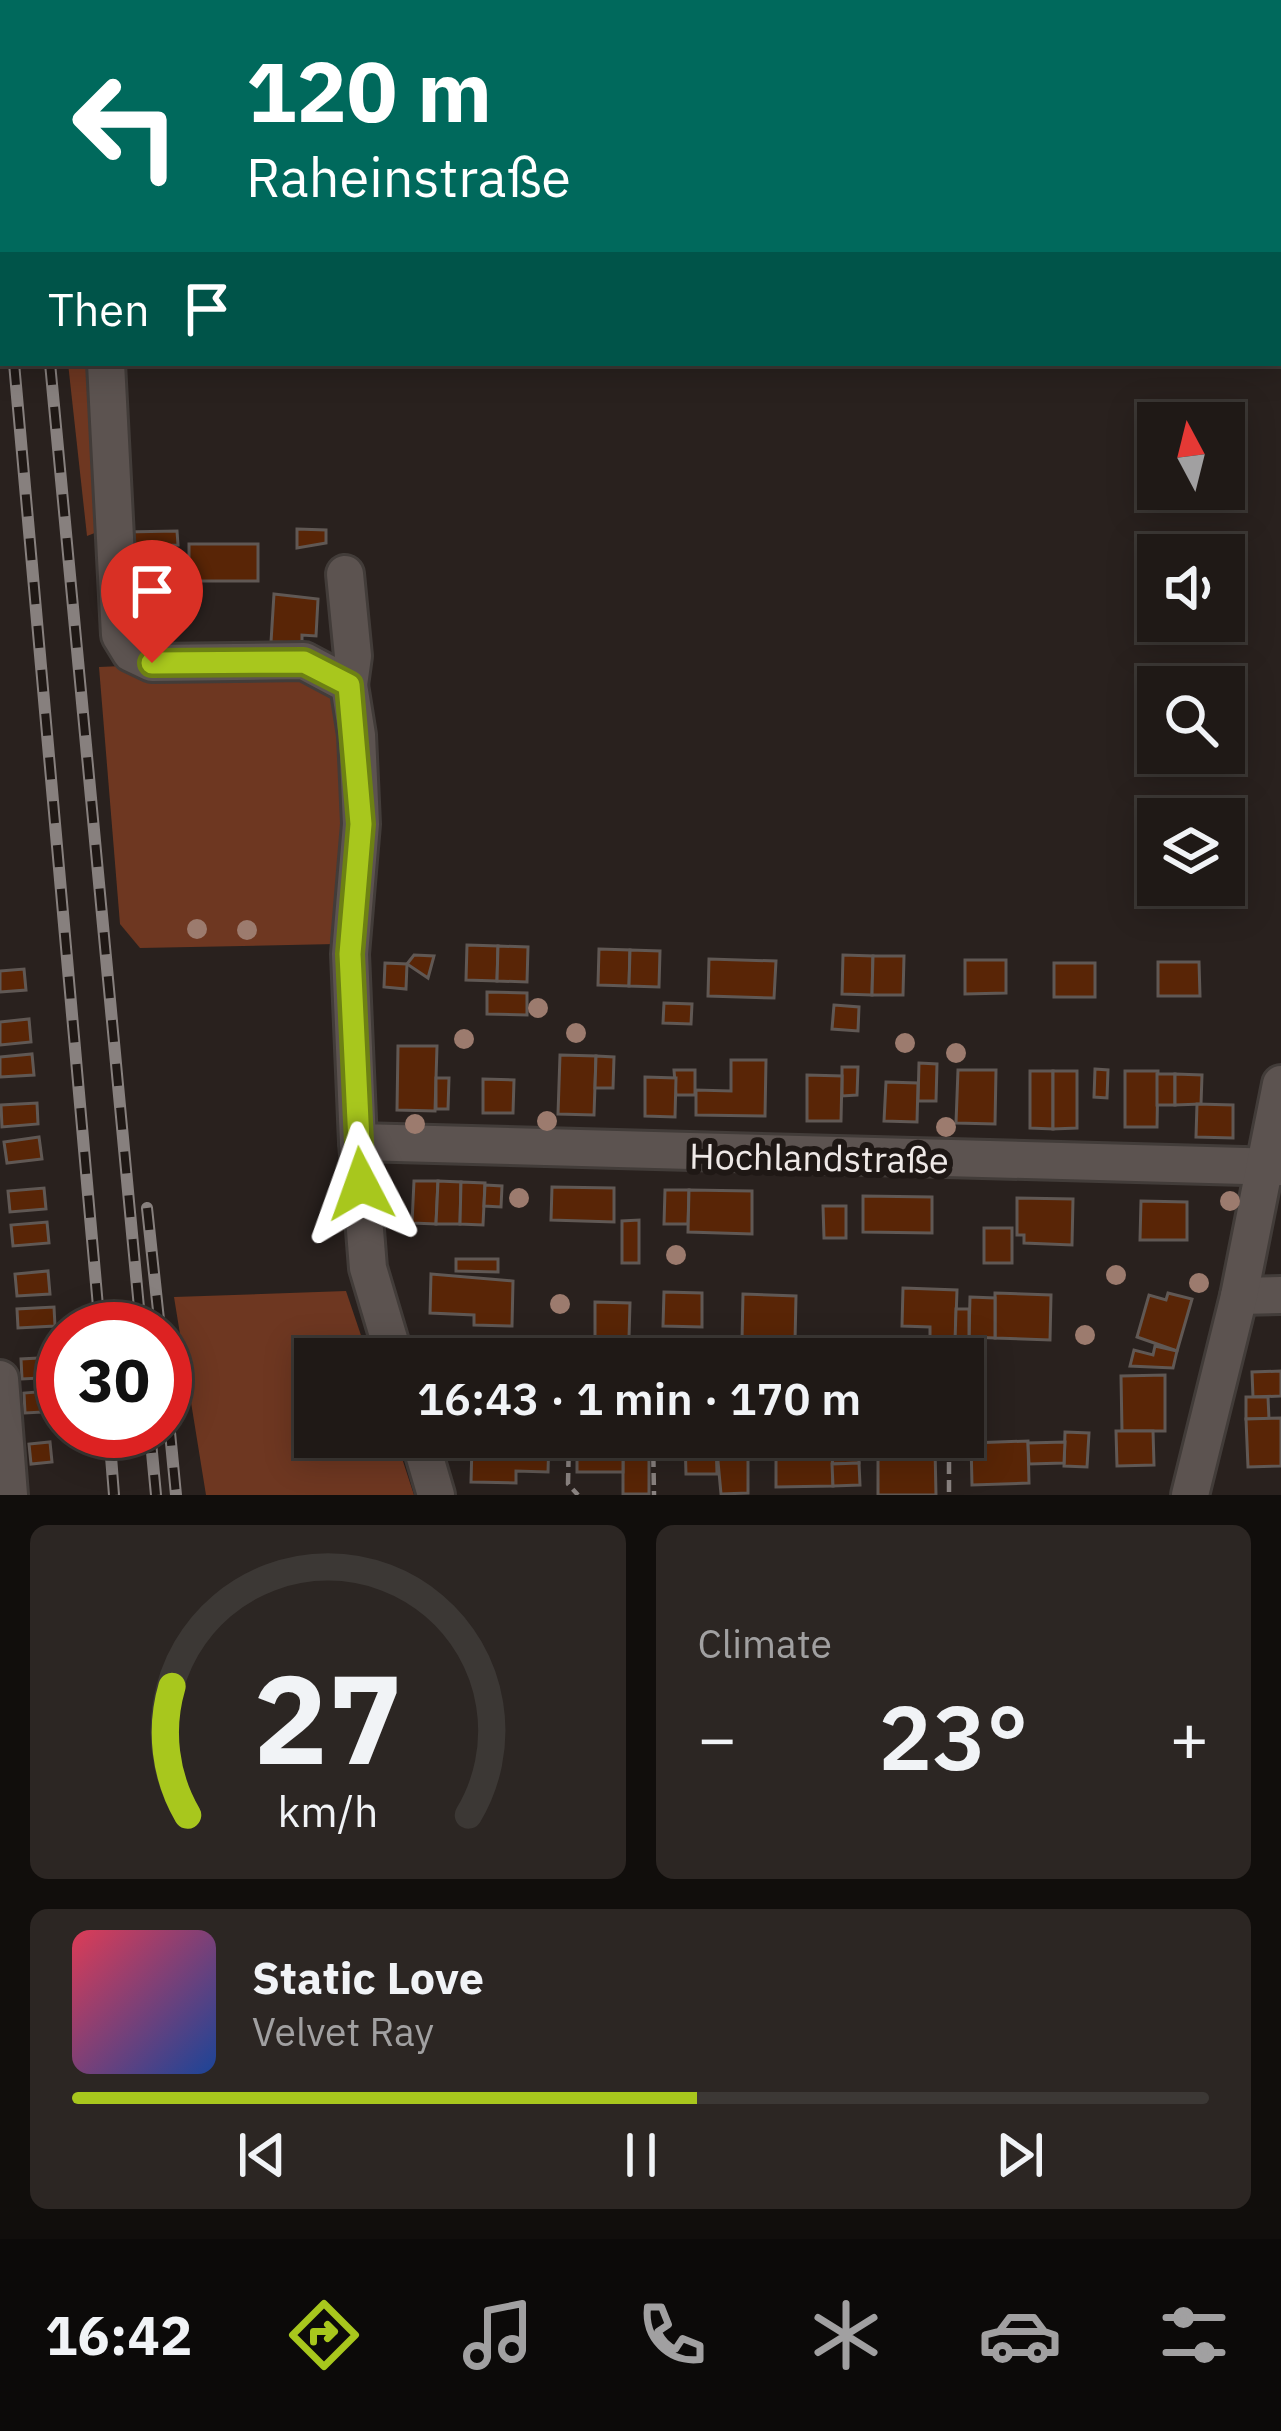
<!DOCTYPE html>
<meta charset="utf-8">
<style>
body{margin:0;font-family:"IBM Plex Sans",sans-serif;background:#2c2623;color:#f1f3f6;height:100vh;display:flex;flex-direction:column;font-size:45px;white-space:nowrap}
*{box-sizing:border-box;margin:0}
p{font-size:39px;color:#a1a0a1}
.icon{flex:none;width:66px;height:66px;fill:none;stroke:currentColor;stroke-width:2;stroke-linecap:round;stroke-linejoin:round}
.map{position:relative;height:1495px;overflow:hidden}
.details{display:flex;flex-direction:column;gap:30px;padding:30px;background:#110e0c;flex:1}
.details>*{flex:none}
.banner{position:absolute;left:0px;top:0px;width:1281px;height:366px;box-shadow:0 6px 30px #0003,0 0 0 3px #3c3835;background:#00695c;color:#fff;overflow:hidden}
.needle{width:78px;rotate:353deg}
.fabs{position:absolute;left:1137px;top:402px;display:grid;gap:24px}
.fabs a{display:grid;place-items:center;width:108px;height:108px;border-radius:0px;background:#1f1916;box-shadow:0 6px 30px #0003,0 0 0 3px #3c3835;font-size:60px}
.speed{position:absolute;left:36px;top:1302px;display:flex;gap:24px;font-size:60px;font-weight:700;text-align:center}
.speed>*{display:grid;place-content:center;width:156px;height:156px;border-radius:50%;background:#1f1916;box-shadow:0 6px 30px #0003,0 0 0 3px #3c3835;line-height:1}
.speed .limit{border:18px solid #d22;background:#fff;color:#111}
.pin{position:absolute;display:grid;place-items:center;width:102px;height:102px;color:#fff;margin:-123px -51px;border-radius:50% 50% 50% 0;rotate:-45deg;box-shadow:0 0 12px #0007}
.pin .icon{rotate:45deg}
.me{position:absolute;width:132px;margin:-66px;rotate:356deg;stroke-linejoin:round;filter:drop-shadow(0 0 9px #0008)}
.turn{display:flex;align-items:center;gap:42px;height:252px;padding:0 48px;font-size:54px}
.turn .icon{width:156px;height:156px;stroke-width:2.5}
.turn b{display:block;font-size:84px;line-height:102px}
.then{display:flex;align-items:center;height:114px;padding:0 48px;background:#0003;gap:24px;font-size:45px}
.big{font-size:90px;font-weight:600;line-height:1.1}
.details .widget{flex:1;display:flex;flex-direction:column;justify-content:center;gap:18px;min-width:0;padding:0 42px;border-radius:18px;background:#2c2623}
.details .dial{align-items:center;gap:0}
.dial svg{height:312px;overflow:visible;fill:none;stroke:#3c3835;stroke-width:7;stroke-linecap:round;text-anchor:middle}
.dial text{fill:#f1f3f6;stroke:none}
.song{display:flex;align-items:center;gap:36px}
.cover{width:144px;height:144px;border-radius:18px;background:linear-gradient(135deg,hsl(350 70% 55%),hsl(220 70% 35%))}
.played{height:12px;border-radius:6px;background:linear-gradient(90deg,#a8c71d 55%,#3c3835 55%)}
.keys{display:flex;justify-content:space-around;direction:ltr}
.heat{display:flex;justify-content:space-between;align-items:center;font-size:66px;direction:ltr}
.details .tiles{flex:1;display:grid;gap:30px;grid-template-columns:1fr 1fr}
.widget:last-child{grid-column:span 2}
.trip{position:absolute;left:294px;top:1338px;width:690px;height:120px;border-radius:0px;background:#1f1916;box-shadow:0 6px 30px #0003,0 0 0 3px #3c3835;font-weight:600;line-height:120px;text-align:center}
.tabs{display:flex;height:192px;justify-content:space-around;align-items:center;background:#0c0a09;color:#a1a0a1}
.tabs .icon{width:84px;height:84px}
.tabs .active{color:#a8c71d}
.tabs b{font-size:54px;color:#f1f3f6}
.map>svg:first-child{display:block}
.green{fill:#6e3721}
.building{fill:#592506;stroke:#605854;stroke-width:3}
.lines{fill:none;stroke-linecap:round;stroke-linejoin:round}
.minor-casing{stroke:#423c39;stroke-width:42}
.path{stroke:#8a8381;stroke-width:4.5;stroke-dasharray:12 6;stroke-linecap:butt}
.minor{stroke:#5c5350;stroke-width:36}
.rail-casing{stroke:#87807e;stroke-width:12}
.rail{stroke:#1f1815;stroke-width:8;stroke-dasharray:22;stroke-linecap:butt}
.tree{fill:#9c7b6e}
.route-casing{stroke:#6d8113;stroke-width:30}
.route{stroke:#a8c71d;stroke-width:21}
.labels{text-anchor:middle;stroke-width:12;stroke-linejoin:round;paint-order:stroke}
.street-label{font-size:36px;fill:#efe9e7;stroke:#1f1815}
</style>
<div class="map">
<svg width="1281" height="1495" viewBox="0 0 1281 1495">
<rect width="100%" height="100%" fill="#29211e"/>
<g class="green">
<path d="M68 363H113L123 522 87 536Z"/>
<path d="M359 656 336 944 140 948 120 924 99 667Z"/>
<path d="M346 1291 369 1359H315V1437H395L414 1495H206L174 1297Z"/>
</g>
<g class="building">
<path d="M297 529 326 530V543L297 548Z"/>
<path d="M177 531 178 545 150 546V565L126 566 125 532Z"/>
<rect x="189" y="544" width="69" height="37"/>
<path d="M274 594 318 599 316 636 302 635V643L271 642Z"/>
<path d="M467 945 498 946 497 981 466 980Z"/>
<path d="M498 946 528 947 527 982 497 981Z"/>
<path d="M599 949 630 950 629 986 598 985Z"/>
<path d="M630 950 660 951 659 987 629 986Z"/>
<path d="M414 955 434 956 428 978 407 964Z"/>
<path d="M843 955 873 956 872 995 842 994Z"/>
<path d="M873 956H904L903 995H872Z"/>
<path d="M709 959 776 961 774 998 708 996Z"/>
<path d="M965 960H1006V993L965 994Z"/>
<path d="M1158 962H1199L1200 996H1158Z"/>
<path d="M385 963 407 964 406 989 384 987Z"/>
<rect x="1054" y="963" width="41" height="34"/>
<path d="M24 969 26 990 0 992V971Z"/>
<path d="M487 992 527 993V1015L487 1014Z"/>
<path d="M664 1003 692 1004 691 1024 663 1023Z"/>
<path d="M834 1005 859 1007 858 1031 832 1029Z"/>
<path d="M29 1019 31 1042 0 1045V1022Z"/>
<path d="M398 1046H437L435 1111 397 1110Z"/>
<path d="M32 1054 34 1075 0 1077V1057Z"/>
<path d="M560 1055 596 1056 594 1115 558 1114Z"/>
<path d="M596 1056 614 1057 613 1088H595Z"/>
<path d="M731 1060H766L765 1116 696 1115V1090L731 1091Z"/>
<path d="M919 1063 937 1064 936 1101H918Z"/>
<path d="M842 1067H858L857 1095 842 1096Z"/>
<path d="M1095 1069 1108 1070 1107 1098 1094 1097Z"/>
<path d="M674 1070H695V1095H676Z"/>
<path d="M958 1070H996L995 1124 956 1123Z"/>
<path d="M1030 1071H1053V1129L1030 1128Z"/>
<path d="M1053 1071H1077V1128L1053 1129Z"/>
<path d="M1125 1071H1158L1157 1127H1125Z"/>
<rect x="1157" y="1074" width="18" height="31"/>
<path d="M1175 1074 1202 1075 1201 1104 1175 1105Z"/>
<path d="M807 1075 842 1076 841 1121H807Z"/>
<path d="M645 1077 676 1078 675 1117 645 1116Z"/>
<path d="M436 1078H449L448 1109H436Z"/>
<path d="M483 1079 514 1080 513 1113H483Z"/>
<path d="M886 1082 918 1083 917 1122 884 1121Z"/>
<path d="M37 1103 38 1124 2 1127 1 1105Z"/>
<path d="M1197 1104 1233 1105V1138L1196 1137Z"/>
<path d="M39 1137 42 1159 7 1163 4 1142Z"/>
<path d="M414 1181H438L436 1224 412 1223Z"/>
<path d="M438 1181 461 1182 460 1224H436Z"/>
<path d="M461 1182 485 1183 483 1225 460 1224Z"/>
<path d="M485 1185 502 1186 501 1207 484 1206Z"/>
<path d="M552 1187 614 1188V1222L551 1220Z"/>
<path d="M44 1188 46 1209 10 1212 8 1191Z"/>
<path d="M665 1190H689L688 1224H664Z"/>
<path d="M689 1190 752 1191V1234L688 1232Z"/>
<path d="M863 1196 932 1197V1233L863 1232Z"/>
<path d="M1017 1198 1073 1199 1072 1245 1024 1243V1235H1017Z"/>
<path d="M1141 1201 1187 1202V1240H1140Z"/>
<path d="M823 1206H846V1238H824Z"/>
<path d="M639 1220V1263H622V1221Z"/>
<path d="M47 1222 49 1243 13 1246 11 1225Z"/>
<rect x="984" y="1228" width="28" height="35"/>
<path d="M456 1259H498V1272L456 1271Z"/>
<path d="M48 1271 50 1294 17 1296 15 1274Z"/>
<path d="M431 1274 513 1281 512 1326 474 1325V1315L430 1313Z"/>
<path d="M903 1288 957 1290 955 1346 930 1345V1327L902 1326Z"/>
<path d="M664 1292 702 1293V1327L663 1326Z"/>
<path d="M995 1293 1051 1295 1050 1340 995 1338Z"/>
<path d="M1168 1293 1192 1299 1177 1351 1137 1337 1149 1295 1166 1300Z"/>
<path d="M743 1294 796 1296 795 1342 742 1340Z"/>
<path d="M970 1297 995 1298V1338L969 1337Z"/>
<path d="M595 1302 630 1303 629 1337H595Z"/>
<path d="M54 1307 55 1326 18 1328 17 1309Z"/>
<path d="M956 1309H969V1343L955 1342Z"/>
<path d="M483 1339 539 1340V1357H483Z"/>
<path d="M1155 1346 1177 1351 1173 1368 1130 1366 1134 1350 1153 1355Z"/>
<path d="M57 1357 58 1377 22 1379 21 1359Z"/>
<path d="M1281 1371V1396L1253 1397 1252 1372Z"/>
<path d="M1165 1375V1431H1122L1121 1376Z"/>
<path d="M60 1390 61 1411 25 1413 24 1393Z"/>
<path d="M1246 1397H1268L1269 1419H1246Z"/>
<path d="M1281 1418V1466L1248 1467 1246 1419Z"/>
<path d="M1116 1431H1153L1154 1465 1117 1466Z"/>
<path d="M1065 1432 1089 1433 1087 1467 1064 1466Z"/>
<path d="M518 1437H549L548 1472 516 1471V1483L471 1482 472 1446 517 1447Z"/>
<rect x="623" y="1437" width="26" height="57"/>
<path d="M832 1437H859V1463L832 1464Z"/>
<path d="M685 1440H716L717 1474H686Z"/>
<path d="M716 1440H748V1493L721 1494Z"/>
<rect x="577" y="1441" width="46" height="31"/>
<path d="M1028 1441 1029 1483 972 1485 971 1443Z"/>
<path d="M50 1442 52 1462 31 1464 29 1444Z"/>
<path d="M1065 1442 1064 1463 1029 1464 1028 1443Z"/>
<path d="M832 1443 833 1486 776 1487V1444Z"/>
<path d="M935 1448 936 1495H878V1449Z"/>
<path d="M859 1463 860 1485 833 1486 832 1464Z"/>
</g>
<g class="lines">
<defs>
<g id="minor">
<path d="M82 0V3"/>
<path d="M106 363 120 635 131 653 152 663 304 661 349 685 357 735 361 824 350 954 358 1142 368 1268 395 1359"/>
<path d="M345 574 353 656 349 685"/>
<path d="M358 1142 1281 1167"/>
<path d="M1239 1296 1281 1295"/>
<path d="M0 1379 9 1495"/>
<path d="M419 1437 436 1495"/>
<path d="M1190 1495 1239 1296 1281 1084"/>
</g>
</defs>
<use href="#minor" class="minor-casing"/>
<g class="path">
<path d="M569 1437 568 1484 578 1495"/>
<path d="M653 1437 654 1495"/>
<path d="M902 1437V1443H949V1495"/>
</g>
<use href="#minor" class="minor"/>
<defs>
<g id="rail">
<path d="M17 0 18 3"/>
<path d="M0 211 3 248"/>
<path d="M14 363 100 1329"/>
<path d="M50 363 141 1329"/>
<path d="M147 1208 160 1329"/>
<path d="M165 1380 176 1495"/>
<path d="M109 1431 114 1495"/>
<path d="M150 1431 156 1495"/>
</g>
</defs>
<use href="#rail" class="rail-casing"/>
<use href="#rail" class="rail"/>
</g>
<g class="tree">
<circle cx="197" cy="929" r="10"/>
<circle cx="247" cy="930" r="10"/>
<circle cx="538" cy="1008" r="10"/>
<circle cx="576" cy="1033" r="10"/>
<circle cx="464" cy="1039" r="10"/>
<circle cx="905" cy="1043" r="10"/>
<circle cx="956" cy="1053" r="10"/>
<circle cx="547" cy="1121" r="10"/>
<circle cx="415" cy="1124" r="10"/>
<circle cx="946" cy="1127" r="10"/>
<circle cx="519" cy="1198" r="10"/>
<circle cx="1230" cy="1201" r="10"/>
<circle cx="676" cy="1255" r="10"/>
<circle cx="1116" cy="1275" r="10"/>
<circle cx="1199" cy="1283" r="10"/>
<circle cx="560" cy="1304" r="10"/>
<circle cx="1085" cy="1335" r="10"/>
</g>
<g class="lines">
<defs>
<path id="route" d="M152 663 304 662 349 685 361 824 350 954 361 1184"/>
</defs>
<use href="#route" class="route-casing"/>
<use href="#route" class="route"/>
</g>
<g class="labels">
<g class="street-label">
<text transform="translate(819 1158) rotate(1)" y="13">Hochlandstraße</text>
</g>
</g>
</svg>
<div class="fabs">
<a><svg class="needle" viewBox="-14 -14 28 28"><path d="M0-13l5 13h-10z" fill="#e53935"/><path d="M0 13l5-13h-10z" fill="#a1a0a1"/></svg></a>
<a><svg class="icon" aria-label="sound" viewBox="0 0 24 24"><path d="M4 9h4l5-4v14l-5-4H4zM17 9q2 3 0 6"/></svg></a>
<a><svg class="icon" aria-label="search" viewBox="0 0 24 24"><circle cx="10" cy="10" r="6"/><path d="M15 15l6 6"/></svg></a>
<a><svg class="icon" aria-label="layers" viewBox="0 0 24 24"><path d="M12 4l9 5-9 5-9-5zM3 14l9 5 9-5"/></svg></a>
</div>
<div class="speed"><div class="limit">30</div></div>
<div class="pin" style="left:152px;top:663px;background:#d93025"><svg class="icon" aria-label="arrive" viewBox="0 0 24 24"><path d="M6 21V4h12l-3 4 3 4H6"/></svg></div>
<svg class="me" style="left:361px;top:1184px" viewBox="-20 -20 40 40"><path d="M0-17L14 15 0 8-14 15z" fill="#a8c71d" stroke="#fff" stroke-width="4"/></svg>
<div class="trip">16:43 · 1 min · 170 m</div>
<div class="banner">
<div class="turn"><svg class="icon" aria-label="left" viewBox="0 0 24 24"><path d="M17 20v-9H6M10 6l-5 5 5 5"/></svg><div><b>120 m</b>Raheinstraße</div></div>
<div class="then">Then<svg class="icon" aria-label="arrive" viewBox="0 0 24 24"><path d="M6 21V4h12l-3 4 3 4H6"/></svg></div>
</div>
</div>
<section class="details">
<div class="tiles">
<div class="widget dial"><svg viewBox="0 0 100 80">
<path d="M14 69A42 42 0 1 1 86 69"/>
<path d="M14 69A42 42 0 0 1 10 36" stroke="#a8c71d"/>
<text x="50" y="56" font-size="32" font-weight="700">27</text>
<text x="50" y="72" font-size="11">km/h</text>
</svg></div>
<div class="widget"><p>Climate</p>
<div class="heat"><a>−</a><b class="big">23°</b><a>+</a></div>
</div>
<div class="widget">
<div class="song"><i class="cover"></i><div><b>Static Love</b><p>Velvet Ray</p></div></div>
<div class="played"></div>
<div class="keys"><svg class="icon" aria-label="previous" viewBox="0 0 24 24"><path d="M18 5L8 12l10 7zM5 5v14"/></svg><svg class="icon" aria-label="pause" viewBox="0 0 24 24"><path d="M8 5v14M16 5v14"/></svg><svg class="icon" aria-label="next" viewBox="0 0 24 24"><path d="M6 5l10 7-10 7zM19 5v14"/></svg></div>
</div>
</div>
</section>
<nav class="tabs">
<b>16:42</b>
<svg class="icon active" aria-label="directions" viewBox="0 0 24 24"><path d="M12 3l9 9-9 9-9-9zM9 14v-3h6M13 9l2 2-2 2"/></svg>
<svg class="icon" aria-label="music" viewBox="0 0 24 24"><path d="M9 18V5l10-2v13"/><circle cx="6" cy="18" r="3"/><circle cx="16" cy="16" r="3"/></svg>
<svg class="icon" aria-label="phone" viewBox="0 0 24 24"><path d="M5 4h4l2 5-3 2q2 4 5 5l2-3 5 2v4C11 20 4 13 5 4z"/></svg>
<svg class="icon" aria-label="climate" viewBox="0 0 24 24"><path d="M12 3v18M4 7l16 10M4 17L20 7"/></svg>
<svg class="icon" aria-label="car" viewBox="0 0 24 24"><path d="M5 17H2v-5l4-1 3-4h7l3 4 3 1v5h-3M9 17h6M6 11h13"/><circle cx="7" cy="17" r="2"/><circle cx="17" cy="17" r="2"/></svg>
<svg class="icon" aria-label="filters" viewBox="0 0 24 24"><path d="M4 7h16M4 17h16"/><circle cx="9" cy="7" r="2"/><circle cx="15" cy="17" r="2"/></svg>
</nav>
